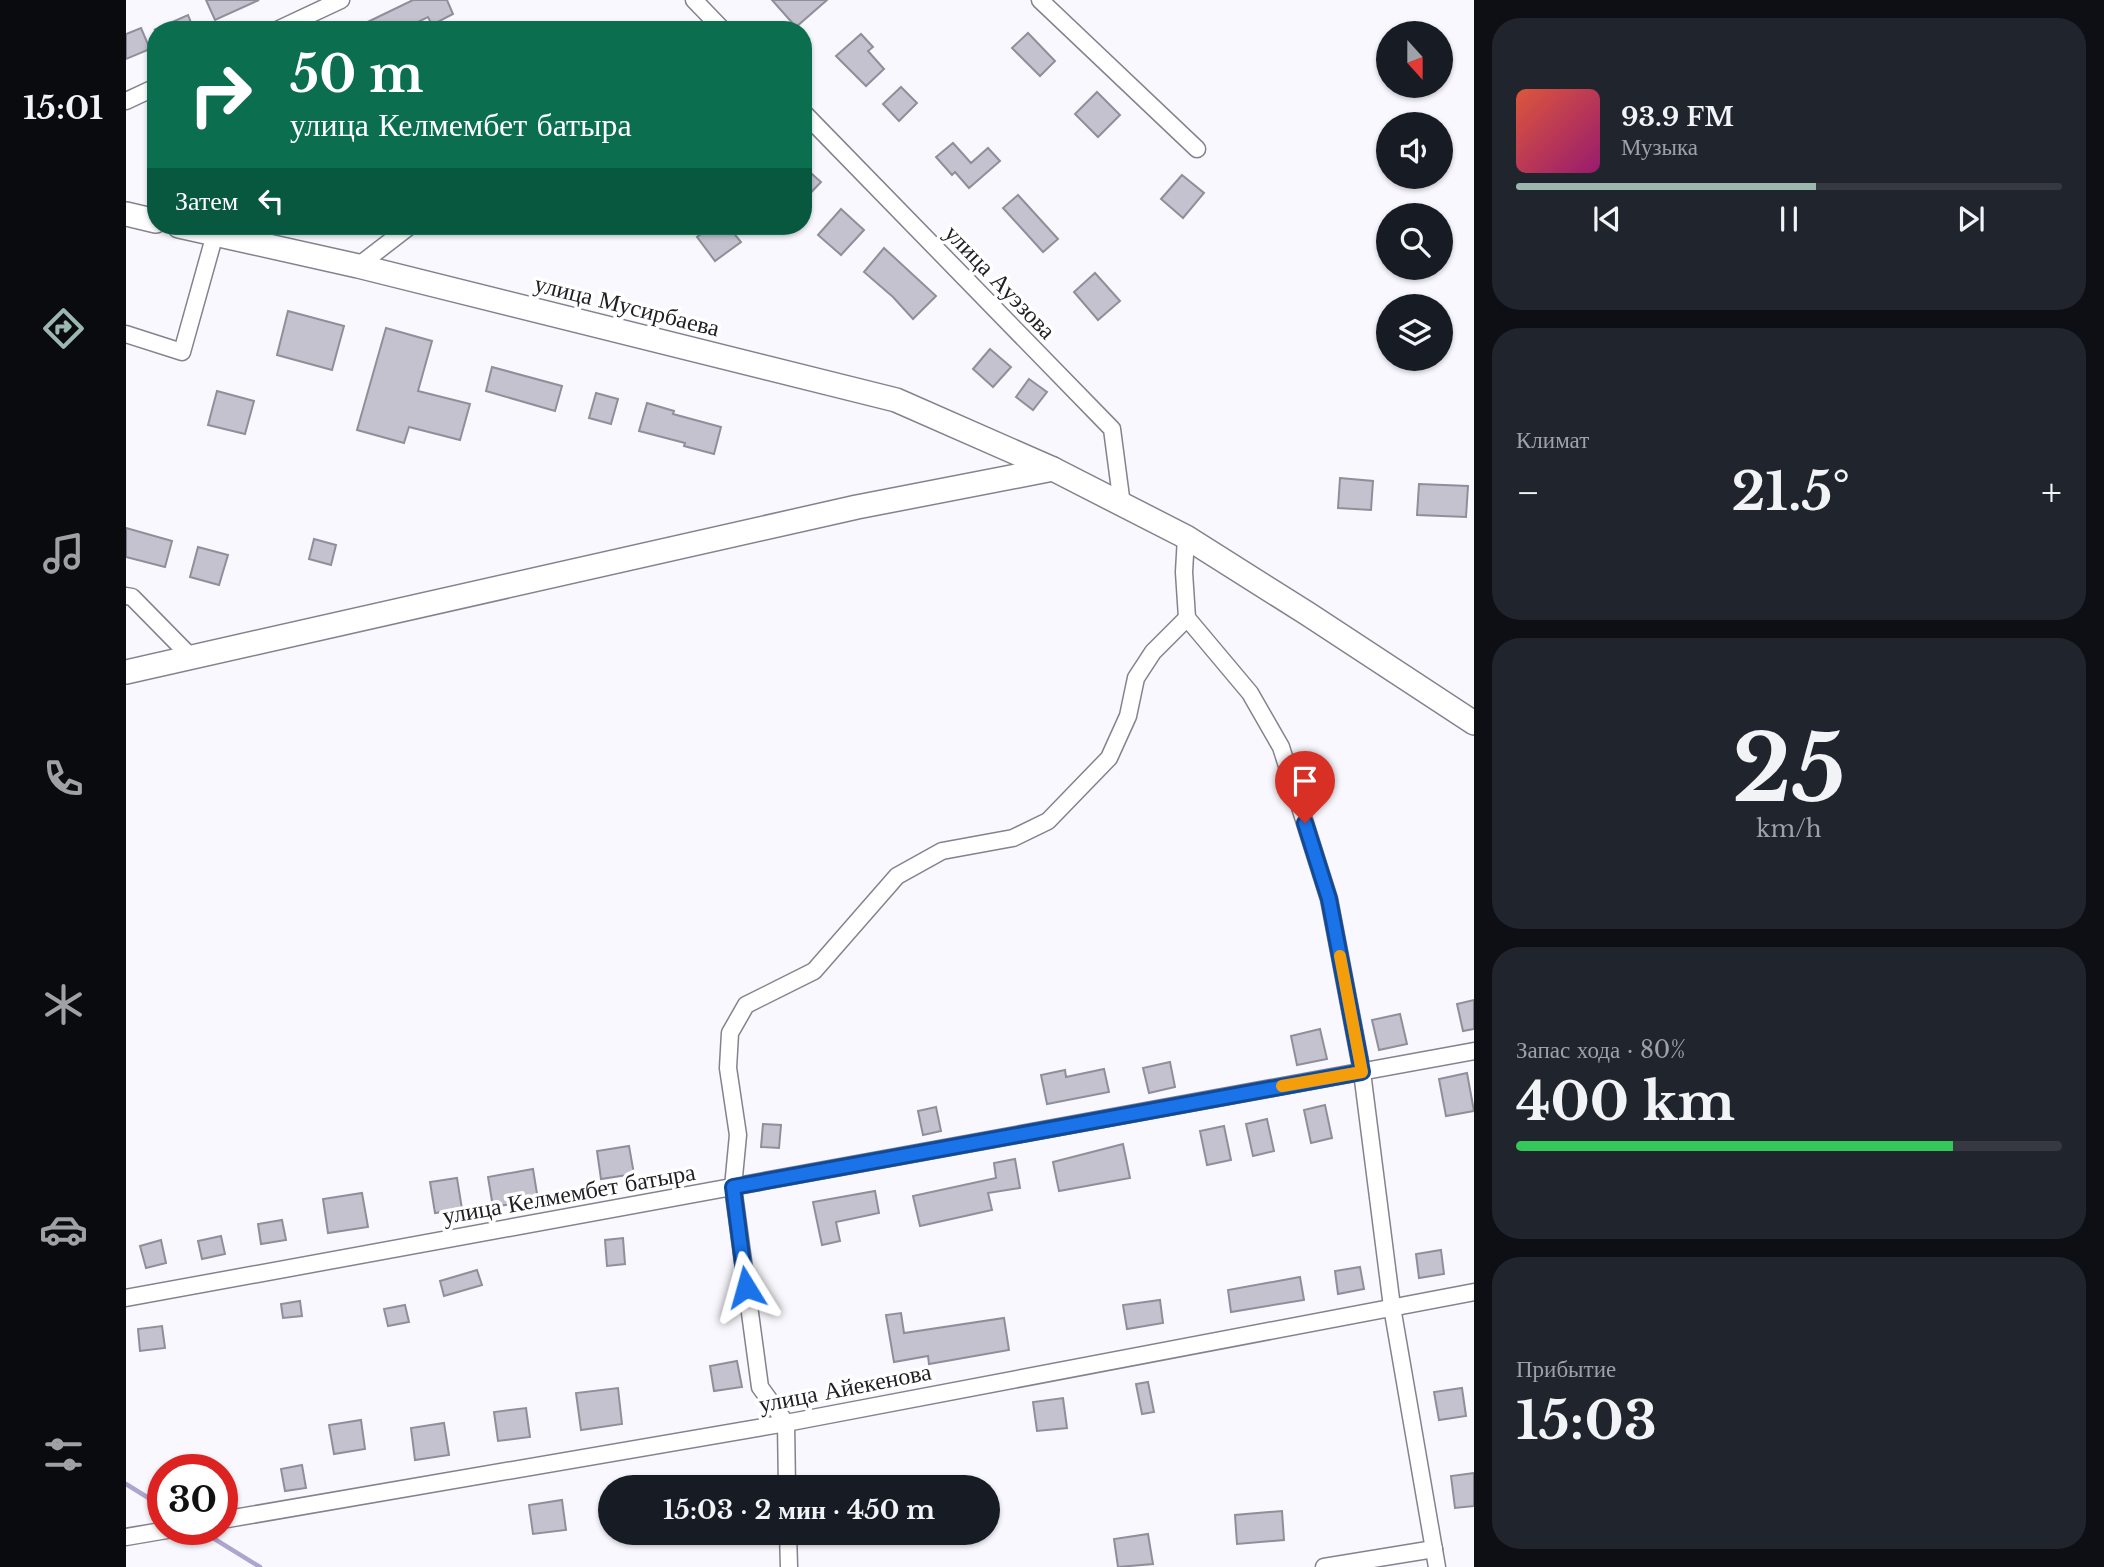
<!DOCTYPE html>
<html lang="ru">
<meta charset="utf-8">
<style>
body{margin:0;font-family:"Libre Baskerville",serif;background:#20242c;color:#f1f3f6;height:100vh;display:flex;flex-direction:column;font-size:26px;white-space:nowrap}
*{box-sizing:border-box;margin:0}
p{font-size:23px;color:#9ea1a6}
.icon{flex:none;width:38px;height:38px;fill:none;stroke:currentColor;stroke-width:2;stroke-linecap:round;stroke-linejoin:round}
.map{position:relative;flex:1;overflow:hidden}
.sheet{display:flex;flex-direction:column;gap:18px;padding:18px;background:#0d0f14;width:630px}
.sheet>*{flex:none}
.top-card{position:absolute;left:21px;top:21px;width:665px;height:214px;border-radius:28px;box-shadow:0 2px 5px #0004;background:#0b6e4f;color:#fff;overflow:hidden}
.needle{width:46px;rotate:159deg}
.controls{position:absolute;left:1250px;top:21px;display:grid;gap:14px}
.controls a{display:grid;place-items:center;width:77px;height:77px;border-radius:50%;background:#171b24;box-shadow:0 2px 5px #0004;font-size:35px}
.speed{position:absolute;left:21px;top:1454px;display:flex;gap:14px;font-size:35px;font-weight:700;text-align:center}
.speed>*{display:grid;place-content:center;width:91px;height:91px;border-radius:50%;background:#171b24;box-shadow:0 2px 5px #0004;line-height:1}
.speed .limit{border:10px solid #d22;background:#fff;color:#111}
.pin{position:absolute;display:grid;place-items:center;width:60px;height:60px;color:#fff;margin:-72px -30px;border-radius:50% 50% 50% 0;rotate:-45deg;box-shadow:0 0 7px #0007}
.pin .icon{rotate:45deg}
.me{position:absolute;width:77px;margin:-38px;rotate:352deg;stroke-linejoin:round;filter:drop-shadow(0 0 5px #0008)}
.turn{display:flex;align-items:center;gap:24px;height:147px;padding:0 28px;font-size:32px}
.turn .icon{width:91px;height:91px;stroke-width:2.5}
.turn b{display:block;font-size:49px;line-height:60px}
.then{display:flex;align-items:center;height:66px;padding:0 28px;background:#0003;gap:14px;font-size:26px}
.big{font-size:52px;font-weight:700;line-height:1.1}
.sheet .widget{flex:1;display:flex;flex-direction:column;justify-content:center;gap:10px;min-width:0;padding:0 24px;border-radius:28px;background:#20242c}
.sheet .dial{align-items:center;gap:0}
.dial b{font-size:91px;line-height:1}
.song{display:flex;align-items:center;gap:21px}
.cover{width:84px;height:84px;border-radius:10px;background:linear-gradient(135deg,hsl(10 70% 55%),hsl(320 70% 35%))}
.played{height:7px;border-radius:4px;background:linear-gradient(90deg,#9cb7ae 55%,#363941 55%)}
.keys{display:flex;justify-content:space-around;direction:ltr}
.heat{display:flex;justify-content:space-between;align-items:center;font-size:38px;direction:ltr}
.charge{height:10px;border-radius:5px;background:linear-gradient(90deg,#34c759 80%,#363941 0)}
.trip{position:absolute;left:472px;top:1475px;width:402px;height:70px;border-radius:35px;background:#171b24;box-shadow:0 2px 5px #0004;font-weight:700;line-height:70px;text-align:center}
main{display:flex;flex:1;min-height:0}
.tab-bar{display:flex;flex-direction:column;width:126px;justify-content:space-around;align-items:center;background:#090b0e;color:#9ea1a6}
.tab-bar .icon{width:49px;height:49px}
.tab-bar .on{color:#9cb7ae}
.tab-bar b{font-size:32px;color:#f1f3f6}
.map>svg:first-child{display:block}
.lines{fill:none;stroke-linecap:round;stroke-linejoin:round}
.stream{stroke:#aea5ce;stroke-width:4.5}
.building{fill:#c4c2ce;stroke:#908e9a;stroke-width:2}
.street-casing{stroke:#85828e;stroke-width:19}
.secondary-casing{stroke:#85828e;stroke-width:26}
.street{stroke:#fff;stroke-width:16}
.secondary{stroke:#fff;stroke-width:23}
.route-casing{stroke:#114b97;stroke-width:18}
.route{stroke:#1a73e8;stroke-width:12}
.slow{stroke:#f59e0b;stroke-width:12}
.labels{text-anchor:middle;stroke-width:7;stroke-linejoin:round;paint-order:stroke}
.street-label{font-size:24px;fill:#1f1e22;stroke:#fff}
</style>
<main>
<nav class="tab-bar">
<b>15:01</b>
<svg class="icon on" aria-label="directions" viewBox="0 0 24 24"><path d="M12 3l9 9-9 9-9-9zM9 14v-3h6M13 9l2 2-2 2"/></svg>
<svg class="icon" aria-label="music" viewBox="0 0 24 24"><path d="M9 18V5l10-2v13"/><circle cx="6" cy="18" r="3"/><circle cx="16" cy="16" r="3"/></svg>
<svg class="icon" aria-label="phone" viewBox="0 0 24 24"><path d="M5 4h4l2 5-3 2q2 4 5 5l2-3 5 2v4C11 20 4 13 5 4z"/></svg>
<svg class="icon" aria-label="climate" viewBox="0 0 24 24"><path d="M12 3v18M4 7l16 10M4 17L20 7"/></svg>
<svg class="icon" aria-label="car" viewBox="0 0 24 24"><path d="M5 17H2v-5l4-1 3-4h7l3 4 3 1v5h-3M9 17h6M6 11h13"/><circle cx="7" cy="17" r="2"/><circle cx="17" cy="17" r="2"/></svg>
<svg class="icon" aria-label="filters" viewBox="0 0 24 24"><path d="M4 7h16M4 17h16"/><circle cx="9" cy="7" r="2"/><circle cx="15" cy="17" r="2"/></svg>
</nav>
<div class="map">
<svg width="1348" height="1567" viewBox="0 0 1348 1567">
<rect width="100%" height="100%" fill="#f9f8fe"/>
<g class="lines">
<g class="stream">
<path d="M0 1484 37 1507"/>
<path d="M74 1530 134 1567"/>
</g>
</g>
<g class="building">
<path d="M80 0H133L89 20Z"/>
<path d="M287 0H321L327 14 306 25 302 17 275 30H225Z"/>
<path d="M646 0H701L670 27Z"/>
<path d="M62 15 68 30H28Z"/>
<path d="M15 28 24 49 0 59V34Z"/>
<path d="M902 33 929 61 914 76 886 48Z"/>
<path d="M735 34 747 47 742 51 758 69 740 86 710 56Z"/>
<path d="M775 87 791 103 773 121 757 104Z"/>
<path d="M971 92 994 115 972 137 949 114Z"/>
<path d="M827 143 845 163 862 148 874 161 843 188 829 172 826 175 810 157Z"/>
<path d="M677 166 695 182 677 201Z"/>
<path d="M1056 175 1078 193 1057 218 1035 199Z"/>
<path d="M892 195 932 239 917 252 877 208Z"/>
<path d="M715 209 738 230 715 255 692 235Z"/>
<path d="M586 226H602L615 242 589 261 571 237Z"/>
<path d="M758 248 810 296 787 319 767 297 738 272Z"/>
<path d="M969 273 994 301 972 320 948 292Z"/>
<path d="M162 311 218 326 206 370 151 355Z"/>
<path d="M260 328 306 341 292 391 344 404 334 440 283 427 278 443 231 430Z"/>
<path d="M864 349 885 367 867 387 847 369Z"/>
<path d="M366 367 436 386 429 411 360 391Z"/>
<path d="M903 379 921 392 907 410 890 397Z"/>
<path d="M91 391 128 401 119 434 82 425Z"/>
<path d="M470 393 492 399 485 424 463 418Z"/>
<path d="M521 403 548 411 547 414 595 427 588 454 558 446 559 443 513 431Z"/>
<path d="M1214 478 1247 481 1245 510 1212 508Z"/>
<path d="M1293 484 1342 486 1340 517 1291 515Z"/>
<path d="M0 528 46 541 39 567 0 557Z"/>
<path d="M188 539 210 545 205 565 183 559Z"/>
<path d="M72 547 102 555 93 585 64 577Z"/>
<path d="M1348 1000V1029L1337 1031 1331 1004Z"/>
<path d="M1274 1014 1281 1044 1253 1050 1246 1020Z"/>
<path d="M1194 1029 1201 1059 1171 1065 1165 1036Z"/>
<path d="M1044 1062 1049 1087 1023 1093 1017 1068Z"/>
<path d="M978 1069 983 1092 921 1104 915 1075 939 1070 940 1077Z"/>
<path d="M1341 1073 1348 1111 1320 1116 1313 1079Z"/>
<path d="M1199 1105 1206 1138 1185 1143 1178 1110Z"/>
<path d="M810 1107 815 1131 797 1135 792 1111Z"/>
<path d="M1141 1119 1148 1151 1127 1156 1120 1124Z"/>
<path d="M637 1124 655 1125 653 1148 635 1147Z"/>
<path d="M1098 1126 1105 1160 1081 1165 1074 1131Z"/>
<path d="M997 1144 1004 1178 933 1191 927 1162Z"/>
<path d="M503 1146 508 1174 475 1179 471 1151Z"/>
<path d="M889 1159 894 1188 862 1193 866 1210 794 1226 787 1196 870 1178 868 1163Z"/>
<path d="M407 1169 412 1200 367 1207 362 1177Z"/>
<path d="M331 1178 336 1209 309 1213 304 1182Z"/>
<path d="M749 1191 753 1213 710 1222 714 1241 696 1245 687 1202Z"/>
<path d="M236 1193 242 1227 202 1233 197 1199Z"/>
<path d="M156 1220 160 1240 135 1244 132 1224Z"/>
<path d="M95 1236 99 1254 76 1259 72 1241Z"/>
<path d="M497 1238 499 1264 481 1266 479 1240Z"/>
<path d="M35 1240 40 1263 20 1268 14 1246Z"/>
<path d="M1315 1250 1318 1274 1293 1278 1290 1254Z"/>
<path d="M1234 1267 1238 1289 1212 1294 1209 1271Z"/>
<path d="M351 1270 356 1285 318 1296 314 1281Z"/>
<path d="M1174 1277 1178 1300 1105 1312 1102 1290Z"/>
<path d="M1034 1300 1037 1323 1001 1329 997 1305Z"/>
<path d="M174 1301 176 1316 157 1318 155 1304Z"/>
<path d="M279 1305 283 1322 262 1326 258 1309Z"/>
<path d="M775 1313 778 1333 878 1318 883 1350 803 1364 802 1356 768 1362 760 1315Z"/>
<path d="M36 1326 39 1348 14 1351 12 1329Z"/>
<path d="M611 1361 616 1387 588 1391 584 1366Z"/>
<path d="M1022 1382 1028 1412 1016 1414 1010 1384Z"/>
<path d="M492 1388 496 1424 455 1430 450 1393Z"/>
<path d="M1336 1388 1340 1416 1313 1420 1308 1392Z"/>
<path d="M937 1398 941 1428 911 1431 907 1402Z"/>
<path d="M400 1408 404 1437 372 1441 368 1412Z"/>
<path d="M235 1420 239 1449 208 1454 203 1425Z"/>
<path d="M318 1423 323 1455 289 1460 285 1428Z"/>
<path d="M176 1465 180 1488 159 1491 155 1469Z"/>
<path d="M1348 1473V1506L1329 1508 1325 1476Z"/>
<path d="M436 1500 440 1530 407 1534 403 1505Z"/>
<path d="M1156 1511 1158 1540 1111 1544 1109 1515Z"/>
<path d="M1022 1534 1027 1564 992 1567 988 1539Z"/>
</g>
<g class="lines">
<defs>
<g id="street">
<path d="M568 0 597 30"/>
<path d="M914 0 1071 149"/>
<path d="M151 30 215 0"/>
<path d="M0 101 30 87"/>
<path d="M677 112 986 429 996 505"/>
<path d="M232 266 284 226"/>
<path d="M0 334 56 352 89 234"/>
<path d="M1060 537 1058 572 1061 618 1124 693 1155 747 1203 899 1236 1072 1266 1307 1311 1567"/>
<path d="M0 596 6 597 65 657"/>
<path d="M0 1298 1348 1051"/>
<path d="M661 1488 660 1423 634 1387 607 1187 612 1135 602 1068 604 1033 620 1005 688 971 771 876 816 851 887 838 922 821 983 758 1002 716 1010 678 1027 652 1061 618"/>
<path d="M96 1520 660 1423 1348 1292"/>
<path d="M662 1533 663 1567"/>
<path d="M0 1537 41 1530"/>
<path d="M1198 1567 1308 1549"/>
</g>
<g id="secondary">
<path d="M0 214 30 221"/>
<path d="M53 226 232 266 770 400 927 469 1060 537 1182 614 1348 723"/>
<path d="M0 672 731 507 927 469"/>
</g>
</defs>
<use href="#street" class="street-casing"/>
<use href="#secondary" class="secondary-casing"/>
<use href="#street" class="street"/>
<use href="#secondary" class="secondary"/>
</g>
<g class="lines">
<defs>
<path id="route" d="M620 1287 607 1187 1236 1072 1203 899 1179 823"/>
</defs>
<use href="#route" class="route-casing"/>
<use href="#route" class="route"/>
<path class="slow" d="M1156 1086 1236 1072 1214 956"/>
</g>
<g class="labels">
<g class="street-label">
<text transform="translate(874 282) rotate(46)" y="8">улица Ауэзова</text>
<text transform="translate(501 306) rotate(14)" y="8">улица Мусирбаева</text>
<text transform="translate(443 1194) rotate(-10)" y="8">улица Келмембет батыра</text>
<text transform="translate(719 1388) rotate(-11)" y="8">улица Айекенова</text>
</g>
</g>
</svg>
<div class="controls">
<a><svg class="needle" viewBox="-14 -14 28 28"><path d="M0-13l5 13h-10z" fill="#e53935"/><path d="M0 13l5-13h-10z" fill="#9ea1a6"/></svg></a>
<a><svg class="icon" aria-label="sound" viewBox="0 0 24 24"><path d="M4 9h4l5-4v14l-5-4H4zM17 9q2 3 0 6"/></svg></a>
<a><svg class="icon" aria-label="search" viewBox="0 0 24 24"><circle cx="10" cy="10" r="6"/><path d="M15 15l6 6"/></svg></a>
<a><svg class="icon" aria-label="layers" viewBox="0 0 24 24"><path d="M12 4l9 5-9 5-9-5zM3 14l9 5 9-5"/></svg></a>
</div>
<div class="speed"><div class="limit">30</div></div>
<div class="pin" style="left:1179px;top:823px;background:#d93025"><svg class="icon" aria-label="arrive" viewBox="0 0 24 24"><path d="M6 21V4h12l-3 4 3 4H6"/></svg></div>
<svg class="me" style="left:620px;top:1287px" viewBox="-20 -20 40 40"><path d="M0-17L14 15 0 8-14 15z" fill="#1a73e8" stroke="#fff" stroke-width="4"/></svg>
<div class="trip">15:03 · 2 мин · 450 m</div>
<div class="top-card">
<div class="turn"><svg class="icon" aria-label="right" viewBox="0 0 24 24"><path d="M7 20v-9h11M14 6l5 5-5 5"/></svg><div><b>50 m</b>улица Келмембет батыра</div></div>
<div class="then">Затем<svg class="icon" aria-label="left" viewBox="0 0 24 24"><path d="M17 20v-9H6M10 6l-5 5 5 5"/></svg></div>
</div>
</div>
<section class="sheet">
<div class="widget">
<div class="song"><i class="cover"></i><div><b>93.9 FM</b><p>Музыка</p></div></div>
<div class="played"></div>
<div class="keys"><svg class="icon" aria-label="previous" viewBox="0 0 24 24"><path d="M18 5L8 12l10 7zM5 5v14"/></svg><svg class="icon" aria-label="pause" viewBox="0 0 24 24"><path d="M8 5v14M16 5v14"/></svg><svg class="icon" aria-label="next" viewBox="0 0 24 24"><path d="M6 5l10 7-10 7zM19 5v14"/></svg></div>
</div>
<div class="widget"><p>Климат</p>
<div class="heat"><a>−</a><b class="big">21.5°</b><a>+</a></div>
</div>
<div class="widget dial"><b>25</b><p>km/h</p></div>
<div class="widget"><p>Запас хода · 80%</p><b class="big">400 km</b><div class="charge"></div></div>
<div class="widget"><p>Прибытие</p><b class="big">15:03</b></div>
</section>
</main>
